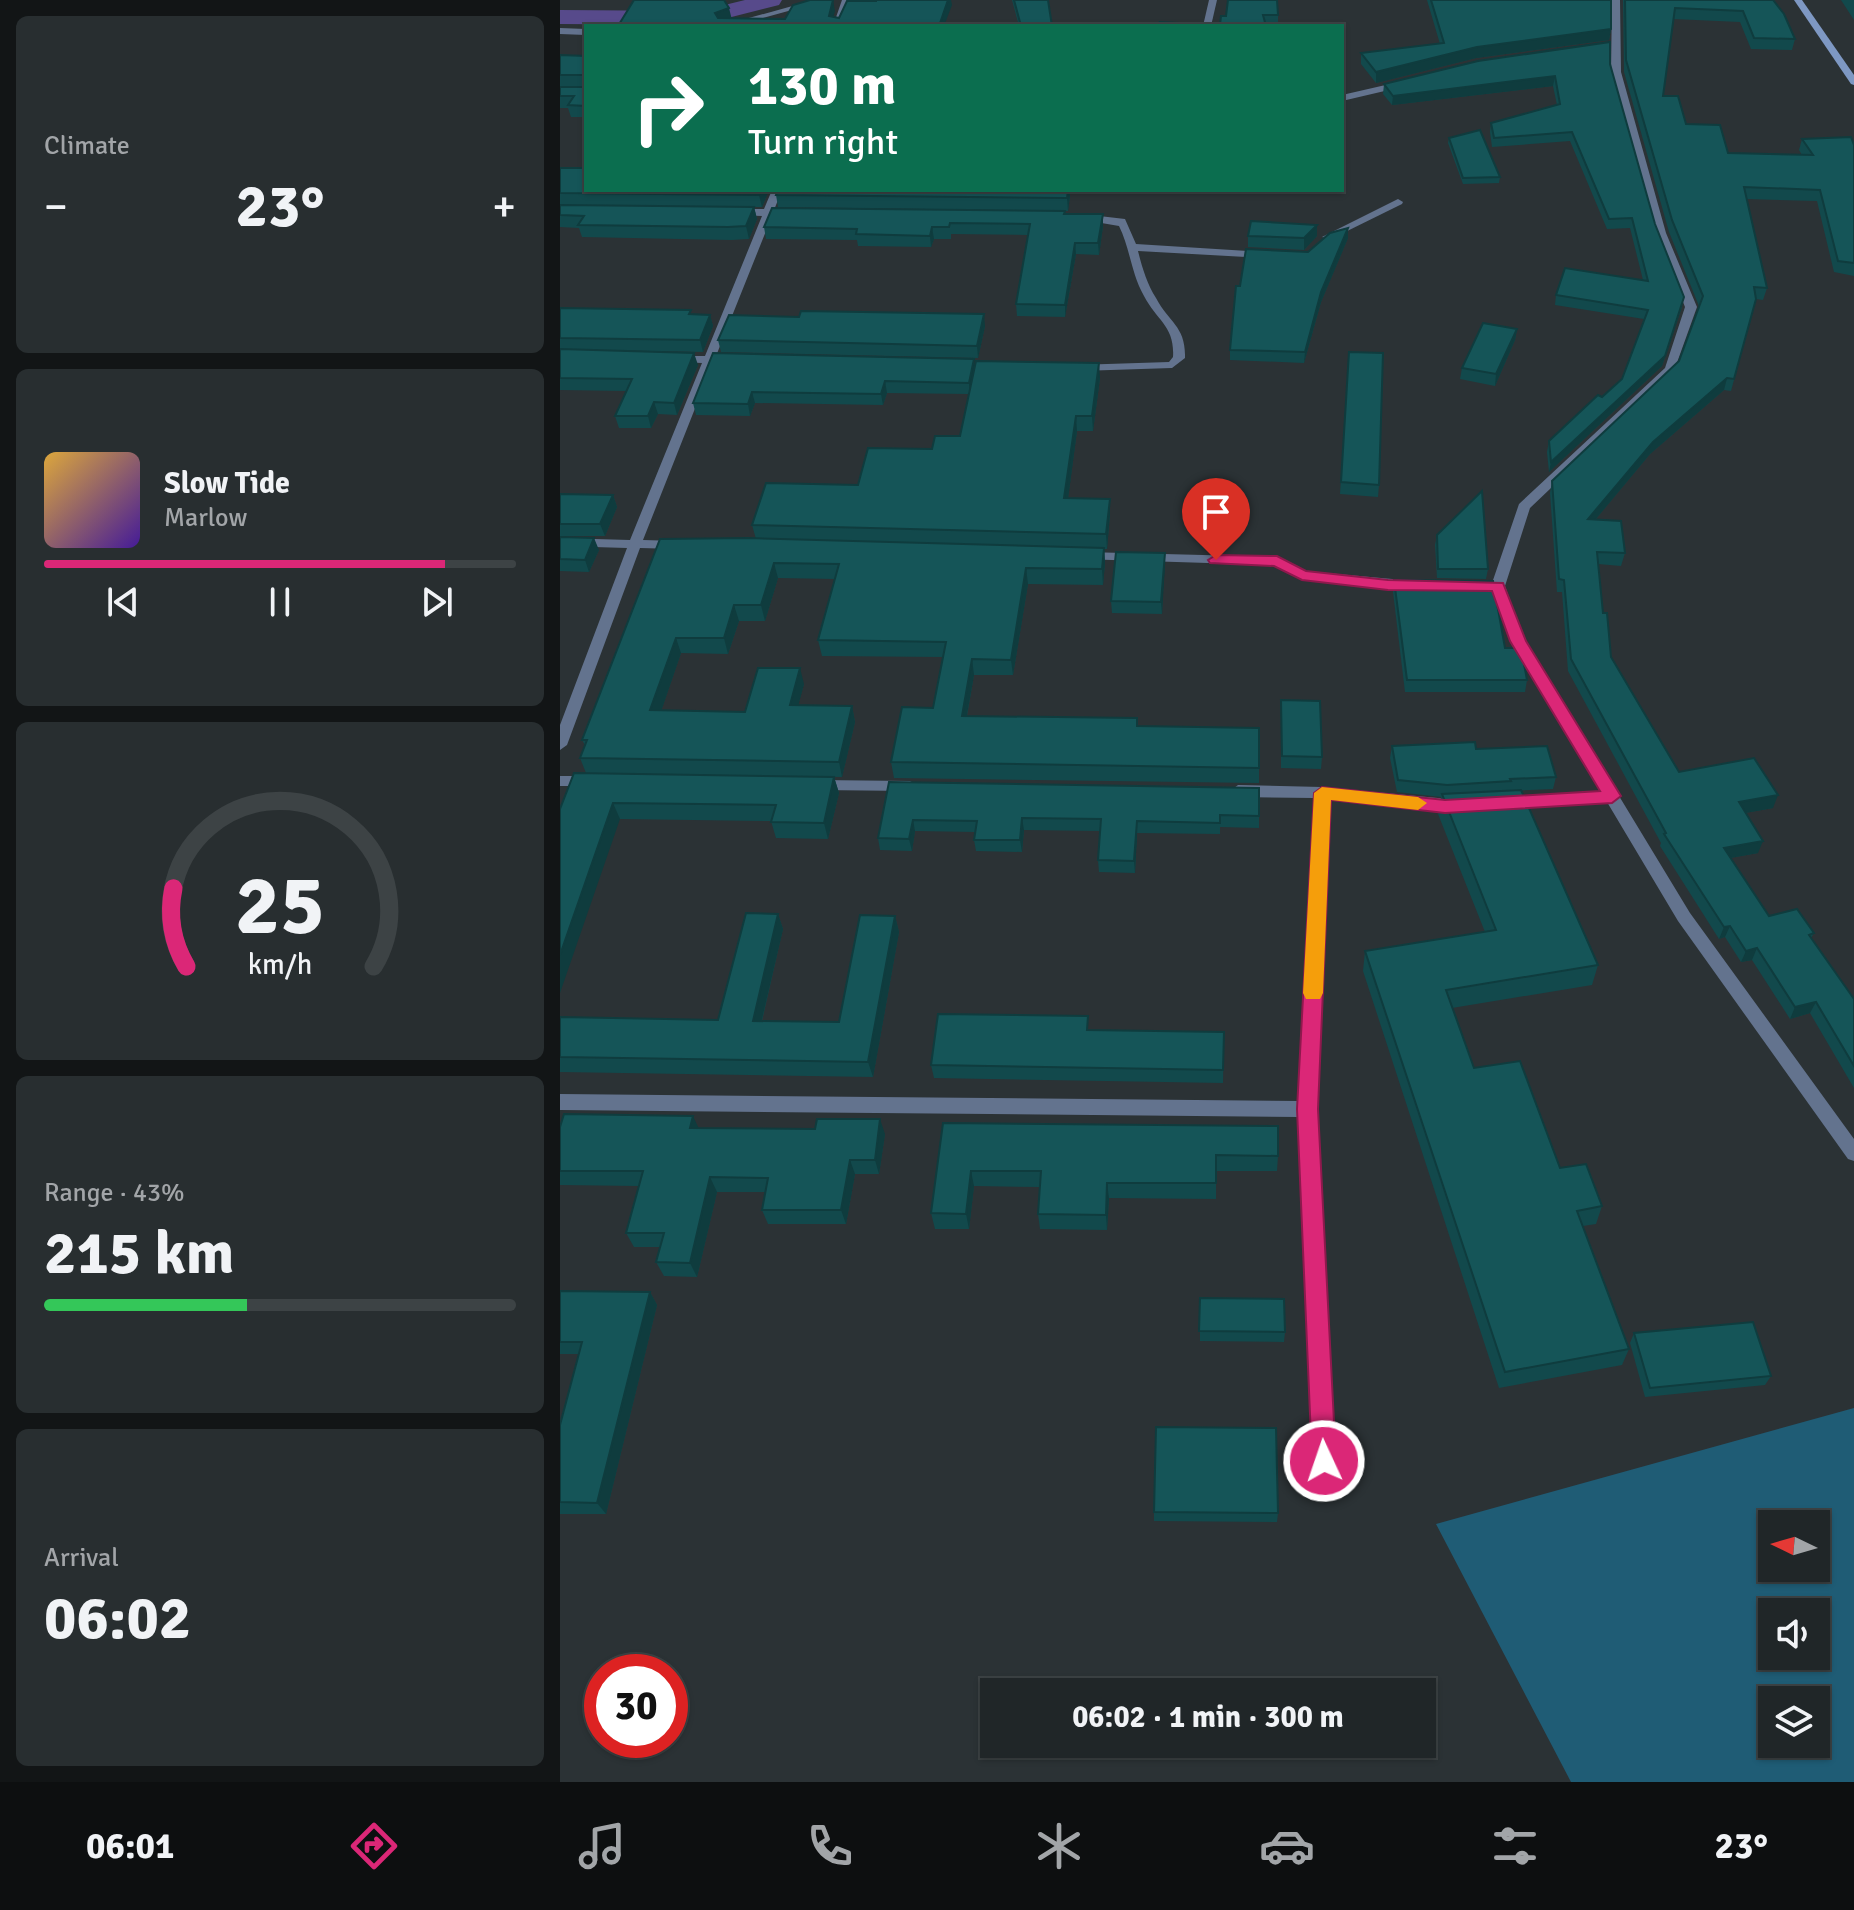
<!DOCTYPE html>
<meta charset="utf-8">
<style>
body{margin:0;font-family:Signika,sans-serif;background:#282e30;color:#f1f3f6;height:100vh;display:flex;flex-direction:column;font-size:30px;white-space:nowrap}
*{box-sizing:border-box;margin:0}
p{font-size:26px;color:#a2a5a8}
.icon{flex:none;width:44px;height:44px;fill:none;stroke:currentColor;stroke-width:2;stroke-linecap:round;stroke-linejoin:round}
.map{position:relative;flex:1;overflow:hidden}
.details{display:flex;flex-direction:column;gap:16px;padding:16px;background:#121516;width:560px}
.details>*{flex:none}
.guide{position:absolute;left:24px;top:24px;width:760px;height:168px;border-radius:0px;box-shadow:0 2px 6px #0004,0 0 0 2px #3d4345;background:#0b6e4f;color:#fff;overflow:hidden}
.needle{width:52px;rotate:275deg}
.buttons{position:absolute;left:1198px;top:1510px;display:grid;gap:16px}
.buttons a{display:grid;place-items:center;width:72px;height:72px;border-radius:0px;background:#202628;box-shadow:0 2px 6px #0004,0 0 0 2px #3d4345;font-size:40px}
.speed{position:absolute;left:24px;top:1654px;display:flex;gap:16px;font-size:40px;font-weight:700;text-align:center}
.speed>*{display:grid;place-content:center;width:104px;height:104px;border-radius:50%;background:#202628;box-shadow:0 2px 6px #0004,0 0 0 2px #3d4345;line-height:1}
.speed .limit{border:12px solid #d22;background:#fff;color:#111}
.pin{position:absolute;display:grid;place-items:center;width:68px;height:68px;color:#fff;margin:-82px -34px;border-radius:50% 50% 50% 0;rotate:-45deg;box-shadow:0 0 8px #0007}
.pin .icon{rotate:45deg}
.me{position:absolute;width:88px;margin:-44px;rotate:357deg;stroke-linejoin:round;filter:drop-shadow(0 0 6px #0008)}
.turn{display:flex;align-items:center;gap:28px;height:168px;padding:0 32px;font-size:36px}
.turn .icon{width:104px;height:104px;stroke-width:2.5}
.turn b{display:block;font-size:56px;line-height:68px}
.big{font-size:60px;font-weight:700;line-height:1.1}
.details .card{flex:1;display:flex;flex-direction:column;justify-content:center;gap:12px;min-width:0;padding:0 28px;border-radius:12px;background:#282e30}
.details .dial{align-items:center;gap:0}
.dial svg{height:208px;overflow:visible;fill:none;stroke:#3d4345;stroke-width:7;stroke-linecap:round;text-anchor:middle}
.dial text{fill:#f1f3f6;stroke:none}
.song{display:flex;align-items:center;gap:24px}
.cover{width:96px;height:96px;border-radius:12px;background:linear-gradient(135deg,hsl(40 70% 55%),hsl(260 70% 35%))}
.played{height:8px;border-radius:4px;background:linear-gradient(90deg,#db2777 85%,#3d4345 85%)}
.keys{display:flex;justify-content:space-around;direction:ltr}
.heat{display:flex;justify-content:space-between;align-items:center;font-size:44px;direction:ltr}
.charge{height:12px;border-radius:6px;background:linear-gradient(90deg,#34c759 43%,#3d4345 0)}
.trip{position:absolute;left:420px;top:1678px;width:456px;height:80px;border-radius:0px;background:#202628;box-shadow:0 2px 6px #0004,0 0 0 2px #3d4345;font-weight:700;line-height:80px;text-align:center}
.tab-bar{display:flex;height:128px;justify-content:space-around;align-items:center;background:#0d0f10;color:#a2a5a8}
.tab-bar .icon{width:56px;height:56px}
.tab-bar .current{color:#db2777}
.tab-bar b{font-size:36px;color:#f1f3f6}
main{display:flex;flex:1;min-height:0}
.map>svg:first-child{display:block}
.green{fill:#1f5c75;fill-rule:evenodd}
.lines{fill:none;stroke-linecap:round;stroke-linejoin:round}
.canal{fill:#574a8b;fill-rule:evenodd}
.minor{fill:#63738e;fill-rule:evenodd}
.secondary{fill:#7e98c3;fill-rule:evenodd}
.wall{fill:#12494c}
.shaded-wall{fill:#0f3c3e}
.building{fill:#155558;stroke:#0f3c3e;stroke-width:2}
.route{fill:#db2777;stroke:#8e194d;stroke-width:2}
.slow{fill:#f59e0b}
</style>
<main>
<section class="details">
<div class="card"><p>Climate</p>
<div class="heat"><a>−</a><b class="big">23°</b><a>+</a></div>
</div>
<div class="card">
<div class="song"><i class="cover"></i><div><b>Slow Tide</b><p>Marlow</p></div></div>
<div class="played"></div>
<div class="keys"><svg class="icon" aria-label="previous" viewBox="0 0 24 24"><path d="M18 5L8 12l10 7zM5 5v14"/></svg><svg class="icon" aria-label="pause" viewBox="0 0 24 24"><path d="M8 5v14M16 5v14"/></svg><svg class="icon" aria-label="next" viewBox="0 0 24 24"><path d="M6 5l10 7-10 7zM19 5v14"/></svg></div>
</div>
<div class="card dial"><svg viewBox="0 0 100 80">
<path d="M14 69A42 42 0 1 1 86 69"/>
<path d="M14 69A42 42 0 0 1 9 39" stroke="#db2777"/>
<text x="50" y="56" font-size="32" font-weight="700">25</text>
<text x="50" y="72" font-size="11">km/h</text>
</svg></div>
<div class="card"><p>Range · 43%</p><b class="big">215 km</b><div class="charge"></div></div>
<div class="card"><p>Arrival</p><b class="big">06:02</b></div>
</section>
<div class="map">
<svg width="1294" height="1782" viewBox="0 0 1294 1782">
<rect width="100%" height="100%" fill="#2b3235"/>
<path class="green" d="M1294 1408V1782H1011L876 1524ZM1212 1524H1256V1568H1212ZM1212 1612H1256V1656H1212ZM1212 1700H1256V1744H1212Z"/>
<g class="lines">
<path class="canal" d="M185 0H222L219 5 140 25 0 24V10L140 11Z"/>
<g class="minor">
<path d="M254 0H268L174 26H160Z"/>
<path d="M282 0H290L281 26H273Z"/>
<path d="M649 0H657L651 26H643Z"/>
<path d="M1052 0H1060L1061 72 1106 233 1137 307 1114 371 970 508 945 586 965 641 1130 913 1294 1139V1161L1288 1159 1118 921 1047 802 946 809 938 803 946 797 1041 791 951 641 931 586 959 504 1105 368 1125 307 1096 233 1051 72Z"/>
<path d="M0 28 26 29V35L0 34Z"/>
<path d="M843 81 846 82V86L782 101V95Z"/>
<path d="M212 190H222L214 210H230L235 213 230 216H212L156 356 172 357 178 360 172 363H153L83 540 118 541 125 545 118 549 80 548 7 745 0 750V725L67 548 0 546V538L70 540 142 363 116 362 110 359 116 356H145L202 216 174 215 169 212 174 209H204Z"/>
<path d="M838 199 843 202 842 204 771 239 762 237Z"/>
<path d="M522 214 565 219 576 244 704 252 709 255 704 258 578 251C582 267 587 284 596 298 609 323 626 326 625 358L612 368 520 371 514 367 516 365 609 362 613 357C615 326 597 321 584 296 571 273 570 248 559 226L518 219V215Z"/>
<path d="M525 552 717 557 745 571 854 581 861 585 854 589 742 579 714 565 520 559V553Z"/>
<path d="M0 776H30L38 781 30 786H0Z"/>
<path d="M258 780 350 781 358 786 350 791 258 790 250 785Z"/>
<path d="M678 785 762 787 899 800 907 806 899 812 769 799 757 1109 774 1461 771 1468 764 1471 757 1468 754 1461 739 1117 0 1110V1094L739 1101 754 798 678 797 670 791Z"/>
</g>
<path class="secondary" d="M1234 0H1242L1294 75V85L1291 84Z"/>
</g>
<g class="wall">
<path d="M452 0H488L492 26H459Z"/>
<path d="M867 0H1051V29L1049 40 916 58 816 83 801 64V53L880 44Z"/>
<path d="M1063 0H1213L1235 39 1232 50 1191 49 1180 22 1113 19 1103 96 1126 124 1168 153 1242 155 1239 150 1242 139 1294 145V276L1274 272 1257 201 1186 199 1207 288 1203 300 1196 299 1171 391 1164 390 1090 454 1035 520 1065 553 1061 566 1038 564 1043 613 1051 657 1119 772 1213 808 1185 813 1198 853 1170 858 1209 916 1254 933 1251 938 1294 999V1088L1250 1013 1230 1019 1192 960 1181 962 1165 937 1159 939 1100 846 1101 843 1008 671 1002 592H997L990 493 992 481 1119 361 1139 306 1109 232 1064 72Z"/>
<path d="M1281 0H1294V20Z"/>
<path d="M718 15V25L705 24 706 26H601L600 22 660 25 666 16Z"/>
<path d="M0 55 26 56V117H11L8 108H0Z"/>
<path d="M1050 64 1095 224 1122 307 1102 366 989 472 987 452 989 441 1062 379 1084 319 995 305 996 295 1083 280 1070 228 1047 229 1010 141 932 147 930 132 931 123 997 105 993 86 832 105 823 94 824 84Z"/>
<path d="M889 138 940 177 939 183 903 184 888 143Z"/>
<path d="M0 168 26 190H209L202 207H194L197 219 189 239 171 240 22 237 19 228 0 227Z"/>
<path d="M218 190H510V196L508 211 218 207 216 195Z"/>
<path d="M505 214 543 226 539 255 516 254 505 317 457 316 456 304 468 235 391 234V239H374L371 247 298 246 297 240 206 239 204 227Z"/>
<path d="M757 225V236L744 250 688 247V236Z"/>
<path d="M788 238 761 302 744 363 670 360V350L680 286 748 252Z"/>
<path d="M0 308 150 315 153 326 143 352 38 350 138 365 117 415 98 414 91 428H59L55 416 66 391 0 390Z"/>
<path d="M425 326 418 358 161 352 158 340Z"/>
<path d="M957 329 955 340 935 386 900 379 902 368Z"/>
<path d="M789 352 819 485 818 497 780 494Z"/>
<path d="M153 353 415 367 540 378 533 431H517L508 498 550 514 547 549H544L545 563 543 585 468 584 453 675H414L407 716 577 718 578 726 699 768V783L334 778 331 762 373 708 383 657 262 656 258 640 275 579 218 578 205 621H179L168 654 121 653 101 711 185 712 244 684 238 705 292 706 295 722 282 777 26 773 20 758 25 745 22 740 196 539 192 525 298 485 400 436 409 394 327 393 323 405 195 403 190 416 136 415 133 403Z"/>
<path d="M0 494 53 495 57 507 45 536H0Z"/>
<path d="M877 535 928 569 926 579 877 578 875 545Z"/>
<path d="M0 537 39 550 29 572 0 571Z"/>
<path d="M605 553 602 614 552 613 551 601Z"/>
<path d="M834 580 945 648 967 680 965 692H845L833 592Z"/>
<path d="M721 700 762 757 761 769 721 768Z"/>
<path d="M832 746 916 749 996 777 993 789 949 791 1038 965 1032 985 892 1008 914 1068 1000 1168 1042 1206 1036 1224 1023 1226 1069 1349 1062 1365 939 1388 803 971 805 951 925 932 878 814 881 797 837 792 830 758Z"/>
<path d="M274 777 279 793 268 839 216 838 211 821 60 819 0 809Z"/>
<path d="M329 782 699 788V828L660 827V834L577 833 575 873 539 872 538 860 540 831 464 830 462 852 416 851 414 840 415 832 355 831 352 851 320 850 318 838Z"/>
<path d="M218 914 223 929 202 1021 279 1022 335 916 339 932 313 1077 0 1072V1017L158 1020Z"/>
<path d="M529 1030 664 1032 663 1083 374 1078 371 1065Z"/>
<path d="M383 1123 718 1156 717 1171H656V1199L549 1198 547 1230 480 1229 478 1214 480 1187 414 1186 409 1229H375L371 1213Z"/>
<path d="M0 1127 138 1128 325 1134 319 1174H295L286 1224H208L202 1210 205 1192H157L137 1277 104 1276 96 1262 100 1247H74L66 1233 79 1186 0 1185Z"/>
<path d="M0 1291 90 1292 97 1305 46 1514H0V1425L19 1354H0Z"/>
<path d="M640 1298 725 1332 724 1342 640 1341Z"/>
<path d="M1074 1333 1211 1376 1205 1385 1085 1397 1070 1343Z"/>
<path d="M594 1512 718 1513 717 1522 594 1521Z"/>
</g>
<g class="shaded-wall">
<path d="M273 0 275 11 271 26 269 16Z"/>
<path d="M388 0H391L392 5 384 26H379Z"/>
<path d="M169 8 172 20 158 24 155 13Z"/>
<path d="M1051 29 1049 40 916 58 816 83V72L917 47Z"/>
<path d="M995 76 993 86 832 105 833 96Z"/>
<path d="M201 190H209L202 207 199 195Z"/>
<path d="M508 190H510V196L508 211 507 198Z"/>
<path d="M194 207 197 219 189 239 186 226Z"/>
<path d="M543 214V226L539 255 538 243Z"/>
<path d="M757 225V236L744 250V238Z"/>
<path d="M372 227 374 239 371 247 370 236Z"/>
<path d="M788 228V238L761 302 744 363 745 352 761 292Z"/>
<path d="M515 243 516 254 505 317V305Z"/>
<path d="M1124 297 1102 366 989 472 991 462 1105 356Z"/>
<path d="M424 314 425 326 418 358 417 346Z"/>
<path d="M150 315 153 326 143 352 140 340Z"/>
<path d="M957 329 955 340 935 386 936 374Z"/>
<path d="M134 353 138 365 117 415 114 403Z"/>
<path d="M414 359 415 371 410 394 409 383Z"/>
<path d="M539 363 540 378 533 431 532 416Z"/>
<path d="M1167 378 1164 390 1090 454 1025 532 1028 519 1093 442Z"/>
<path d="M325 381 327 393 323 405 321 394Z"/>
<path d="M192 392 195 403 190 416 188 404Z"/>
<path d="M94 402 98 414 91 428 88 416Z"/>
<path d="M516 416 517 431 506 514 504 498Z"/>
<path d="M53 495 57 507 45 536 40 524Z"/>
<path d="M550 499V514L547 549 546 534Z"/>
<path d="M34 538 39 550 29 572 25 560Z"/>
<path d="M544 548 545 563 543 585 542 569Z"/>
<path d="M605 553V565L602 614 601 602Z"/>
<path d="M214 563 218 578 205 621 201 605Z"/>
<path d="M466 568 468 584 453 675 451 660Z"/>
<path d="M174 605 179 621 168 654 164 638Z"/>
<path d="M116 638 121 653 96 726 90 710Z"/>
<path d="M412 659 414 675 404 731 402 716Z"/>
<path d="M240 668 244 684 234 721 230 705Z"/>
<path d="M292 706 295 722 282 777 279 762Z"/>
<path d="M274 777 279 793 268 839 264 823Z"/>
<path d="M1218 795 1213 808 1174 815 1179 802Z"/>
<path d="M53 803 60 819 0 993V955Z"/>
<path d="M462 818 464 830 462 852 460 840Z"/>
<path d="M353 820 355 831 352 851 349 839Z"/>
<path d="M577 821V833L575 873 574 861Z"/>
<path d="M1203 841 1198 853 1159 860 1164 848Z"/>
<path d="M218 914 223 929 198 1036 193 1021Z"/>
<path d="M335 916 339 932 313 1077 308 1062Z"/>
<path d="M1170 926 1165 937 1159 939 1164 927Z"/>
<path d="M1197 948 1192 960 1181 962 1186 951Z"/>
<path d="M1256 1002 1250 1013 1230 1019 1235 1007Z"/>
<path d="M133 1116 140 1131 130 1128Z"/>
<path d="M320 1119 325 1134 319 1174 315 1160Z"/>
<path d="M290 1160 295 1174 286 1224 281 1210Z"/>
<path d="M411 1171 414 1186 409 1229 406 1214Z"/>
<path d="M150 1177 157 1192 137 1277 130 1263Z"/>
<path d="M547 1183 549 1198 547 1230 546 1215Z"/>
<path d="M90 1292 97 1305 46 1514 37 1503Z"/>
</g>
<g class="building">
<path d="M74 0H164L169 8 155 13 158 18 225 19 233 5 250 0H273L269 16 279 18 287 1H316V0H388L379 26H58Z"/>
<path d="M454 0H488L492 26H461Z"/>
<path d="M668 0H717L718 15H703L706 26H601L600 22 660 25 661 16H666Z"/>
<path d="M871 0H1051V29L917 47 816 72 801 53 884 43Z"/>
<path d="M1065 0H1213L1224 14 1235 39 1194 38 1183 11 1115 8 1103 96H1118L1126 124 1160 125 1168 153 1253 155 1242 139 1291 137 1294 145V263L1278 261 1260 190 1184 187 1207 288 1194 287 1196 299 1174 379 1167 378 1093 442 1028 519 1061 521 1065 553 1037 552 1043 613H1047L1051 657 1119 772 1194 758 1218 795 1179 802 1203 841 1164 848 1209 916 1237 909 1254 933 1249 935 1294 999V1066L1256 1002 1235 1007 1197 948 1186 951 1170 926 1164 927 1104 834 1106 833 1011 659 1004 580 999 579 992 481 1119 361 1143 296 1112 220 1066 60Z"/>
<path d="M1050 42V64L1095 224 1124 297 1105 356 991 462 989 441 1038 395 1042 397 1062 379 1088 310 996 295 1005 268 1088 281 1072 218 1049 219 1012 132 934 138 931 123 1000 104 995 76 833 96 824 84 918 61Z"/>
<path d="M0 55 26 56V106L8 105 14 96H0V87H23L26 78 23 75H0Z"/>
<path d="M920 130 940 177 903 178 889 138Z"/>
<path d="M0 168H26V190H201L199 195 0 193Z"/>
<path d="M218 190H508L507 198 216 195Z"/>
<path d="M0 205 194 207 186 226 168 227 18 225 24 216 0 215Z"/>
<path d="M212 208 505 211 504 214H543L538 243H515L505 305 456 304 470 224 390 223 389 227H372L370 236 296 234 297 229 204 227Z"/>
<path d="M691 221 757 225 744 238 688 236Z"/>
<path d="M788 228 761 292 745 352 670 350 676 286H680L686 249 748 252 770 233Z"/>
<path d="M0 308 131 310 129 314 150 315 140 340 0 338Z"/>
<path d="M241 311 424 314 417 346 158 340 169 315 239 317Z"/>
<path d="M923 323 957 329 936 374 902 368Z"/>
<path d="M0 349 134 353 114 403 94 402 88 416H55L72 379 0 378Z"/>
<path d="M789 352 823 353 819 485 781 482Z"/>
<path d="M153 353 414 359 409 383 325 381 321 394 192 392 188 404 133 403Z"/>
<path d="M416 361 539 363 532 416H516L504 498 550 499 546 534 192 525 206 483 298 485 308 448 372 449 375 436H400Z"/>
<path d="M922 491 928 569H878L877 535Z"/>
<path d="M0 494 53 495 40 524H0Z"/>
<path d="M0 537 34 538 25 560 0 559Z"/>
<path d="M188 538 544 548 542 569 466 568 451 660 412 659 402 716 577 718V726L699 728V768L331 762 342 707 373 708 386 642 258 640 279 564 214 563 201 605H174L164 638H116L90 710 185 712 198 668H240L230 705 292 706 279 762 20 758 27 740H22L100 539Z"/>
<path d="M556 552 605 553 601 602 551 601Z"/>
<path d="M834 580 933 581 945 648H961L967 680H847Z"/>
<path d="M721 700 760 701 762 757 722 756Z"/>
<path d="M915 742 916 749 987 746 996 777 950 779 951 781 887 785 838 780 832 746Z"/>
<path d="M14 773 274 777 264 823 211 822 216 805 53 803 0 955V809Z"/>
<path d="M329 782 699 788V816L660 815V823L577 821 574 861 538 860 541 819 462 818 460 840H414L417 821 353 820 349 839 318 838Z"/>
<path d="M961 790 1038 965 886 990 914 1068 960 1061 1000 1168 1026 1164 1042 1206 1017 1211 1069 1349 945 1372 805 951 936 930 882 794Z"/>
<path d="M186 913 218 914 193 1021 279 1022 300 915 335 916 308 1062 0 1057V1017L158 1020Z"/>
<path d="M378 1014 528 1016 527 1030 664 1032 663 1070 371 1065Z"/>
<path d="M4 1114 133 1116 130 1128 255 1129 257 1119H320L315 1160H290L281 1210H202L208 1178 150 1177 130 1263 96 1262 104 1233H66L83 1171H0V1127Z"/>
<path d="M383 1123 718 1126V1156L656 1155V1183H547L546 1215 478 1214 481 1171H411L406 1214 371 1213Z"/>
<path d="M0 1291 90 1292 37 1503 0 1502V1425L22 1342H0Z"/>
<path d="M640 1298 724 1299 725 1332 639 1331Z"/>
<path d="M1193 1322 1211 1376 1090 1388 1074 1333Z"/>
<path d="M596 1427 716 1428 718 1513 594 1512Z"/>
</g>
<path class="route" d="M656 555 717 556 746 571 828 580 943 583 966 641 1061 796 1052 803 885 813 771 800 758 1109 776 1461 773 1469 764 1472 756 1469 752 1461 737 1109 754 793 762 787 885 800 1040 791 950 641 932 591 828 590 742 580 714 566 650 563 648 560Z"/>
<path class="slow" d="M762 787 858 797 867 803 858 810 771 800 763 993 760 999H746L743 993 754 793Z"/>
</svg>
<div class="buttons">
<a><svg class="needle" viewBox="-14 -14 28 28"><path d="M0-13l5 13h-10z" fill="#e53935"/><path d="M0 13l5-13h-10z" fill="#a2a5a8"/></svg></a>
<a><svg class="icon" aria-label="sound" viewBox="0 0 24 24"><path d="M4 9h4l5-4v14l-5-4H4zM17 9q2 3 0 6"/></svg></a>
<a><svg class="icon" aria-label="layers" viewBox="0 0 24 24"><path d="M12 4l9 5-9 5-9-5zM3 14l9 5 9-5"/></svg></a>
</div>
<div class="speed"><div class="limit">30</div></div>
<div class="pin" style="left:656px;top:560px;background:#d93025"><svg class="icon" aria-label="arrive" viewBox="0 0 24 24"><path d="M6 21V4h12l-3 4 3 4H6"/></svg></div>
<svg class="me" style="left:764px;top:1461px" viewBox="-20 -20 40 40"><circle r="17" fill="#db2777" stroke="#fff" stroke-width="3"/><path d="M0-11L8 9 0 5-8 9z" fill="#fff"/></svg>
<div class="trip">06:02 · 1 min · 300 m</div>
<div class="guide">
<div class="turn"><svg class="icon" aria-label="right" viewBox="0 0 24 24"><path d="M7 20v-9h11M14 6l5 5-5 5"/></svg><div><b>130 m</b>Turn right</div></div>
</div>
</div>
</main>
<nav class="tab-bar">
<b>06:01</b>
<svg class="icon current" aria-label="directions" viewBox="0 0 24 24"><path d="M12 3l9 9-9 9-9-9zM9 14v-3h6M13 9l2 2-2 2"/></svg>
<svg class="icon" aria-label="music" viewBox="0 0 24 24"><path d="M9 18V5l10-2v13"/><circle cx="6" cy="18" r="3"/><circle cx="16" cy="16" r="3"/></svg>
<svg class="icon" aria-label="phone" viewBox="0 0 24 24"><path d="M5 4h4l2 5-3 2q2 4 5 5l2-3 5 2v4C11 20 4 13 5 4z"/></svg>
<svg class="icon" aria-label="climate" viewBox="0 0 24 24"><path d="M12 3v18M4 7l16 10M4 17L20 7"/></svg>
<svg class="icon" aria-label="car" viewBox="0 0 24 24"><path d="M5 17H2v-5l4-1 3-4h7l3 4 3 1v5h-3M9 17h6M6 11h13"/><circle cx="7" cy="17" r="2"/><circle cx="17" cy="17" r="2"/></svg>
<svg class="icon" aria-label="filters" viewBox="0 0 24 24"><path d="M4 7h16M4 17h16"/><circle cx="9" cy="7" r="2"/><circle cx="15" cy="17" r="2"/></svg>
<b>23°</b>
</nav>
